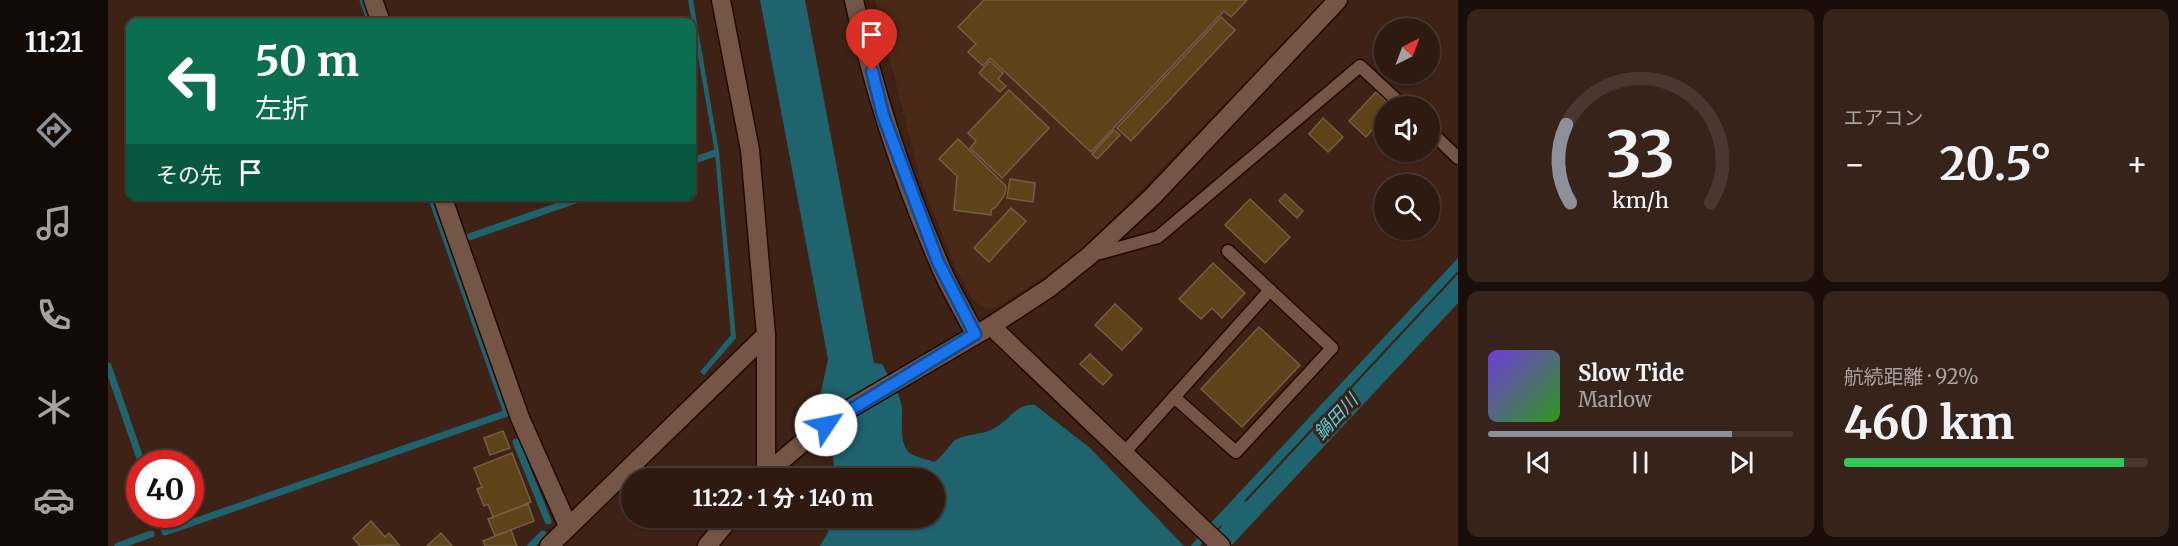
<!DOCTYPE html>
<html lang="ja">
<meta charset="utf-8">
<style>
body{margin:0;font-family:Merriweather,"Noto Sans JP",serif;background:#362319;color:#f1f3f6;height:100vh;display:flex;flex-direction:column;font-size:22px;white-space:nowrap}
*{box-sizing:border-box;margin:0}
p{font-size:20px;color:#a7a19f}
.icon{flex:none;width:33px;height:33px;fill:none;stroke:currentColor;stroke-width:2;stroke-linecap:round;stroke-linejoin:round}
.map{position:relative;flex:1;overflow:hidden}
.drawer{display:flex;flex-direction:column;gap:9px;padding:9px;background:#190e09;width:720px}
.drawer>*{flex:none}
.guide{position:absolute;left:18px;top:18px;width:570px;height:183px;border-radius:12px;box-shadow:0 2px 4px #0004,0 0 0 2px #493830;background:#0b6e4f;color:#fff;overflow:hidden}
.needle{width:39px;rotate:42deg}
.controls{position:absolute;left:1266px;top:18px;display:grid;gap:12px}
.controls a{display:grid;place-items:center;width:66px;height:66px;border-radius:50%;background:#2e1a10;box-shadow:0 2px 4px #0004,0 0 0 2px #493830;font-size:30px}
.speed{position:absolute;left:18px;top:450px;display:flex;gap:12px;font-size:30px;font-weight:700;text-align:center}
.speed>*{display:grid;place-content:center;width:78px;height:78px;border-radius:50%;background:#2e1a10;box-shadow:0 2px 4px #0004,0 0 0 2px #493830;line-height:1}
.speed .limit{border:9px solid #d22;background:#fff;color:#111}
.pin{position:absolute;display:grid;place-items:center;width:51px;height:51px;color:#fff;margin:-62px -26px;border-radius:50% 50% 50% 0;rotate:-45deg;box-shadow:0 0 6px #0007}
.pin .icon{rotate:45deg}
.me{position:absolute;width:66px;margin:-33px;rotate:56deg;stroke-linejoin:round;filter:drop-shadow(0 0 4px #0008)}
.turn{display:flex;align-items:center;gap:21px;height:126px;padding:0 30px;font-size:27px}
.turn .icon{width:78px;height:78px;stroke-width:2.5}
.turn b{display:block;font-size:42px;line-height:51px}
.then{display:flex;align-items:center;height:57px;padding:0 30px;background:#0003;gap:12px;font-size:22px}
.big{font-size:45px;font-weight:700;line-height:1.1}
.drawer .tile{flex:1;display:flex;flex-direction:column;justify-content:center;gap:9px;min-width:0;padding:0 21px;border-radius:12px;background:#362319}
.drawer .dial{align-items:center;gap:0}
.dial svg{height:156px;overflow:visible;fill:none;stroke:#493830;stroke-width:7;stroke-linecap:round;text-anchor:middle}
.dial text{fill:#f1f3f6;stroke:none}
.song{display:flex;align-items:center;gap:18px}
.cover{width:72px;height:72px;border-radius:9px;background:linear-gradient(135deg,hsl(260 70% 55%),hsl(110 70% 35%))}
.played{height:6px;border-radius:3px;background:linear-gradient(90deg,#8c9099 80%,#493830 80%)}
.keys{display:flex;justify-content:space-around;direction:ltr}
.heat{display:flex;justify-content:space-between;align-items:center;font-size:33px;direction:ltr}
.charge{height:9px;border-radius:4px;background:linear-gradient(90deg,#34c759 92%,#493830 0)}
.drawer .tiles{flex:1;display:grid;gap:9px;grid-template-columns:repeat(2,1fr)}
.trip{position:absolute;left:513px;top:468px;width:324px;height:60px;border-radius:30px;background:#2e1a10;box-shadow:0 2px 4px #0004,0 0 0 2px #493830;font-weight:700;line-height:60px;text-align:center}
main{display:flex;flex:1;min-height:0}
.dock{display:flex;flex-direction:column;width:108px;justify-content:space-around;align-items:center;background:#120a06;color:#a7a19f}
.dock .icon{width:42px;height:42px}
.dock .current{color:#8c9099}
.dock b{font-size:27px;color:#f1f3f6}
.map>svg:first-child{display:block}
.built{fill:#4b2918}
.water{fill:#1e636e}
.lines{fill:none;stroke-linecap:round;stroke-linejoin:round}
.stream{stroke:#1e636e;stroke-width:7}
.building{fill:#5d4317;stroke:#725f43;stroke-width:1.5}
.service-casing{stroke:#230a01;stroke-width:15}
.minor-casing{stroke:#230a01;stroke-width:21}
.tertiary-casing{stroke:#230a01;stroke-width:21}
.service{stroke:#745546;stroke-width:12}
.minor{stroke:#745546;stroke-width:18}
.tertiary{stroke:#745546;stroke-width:18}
.route-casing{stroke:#114b97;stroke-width:15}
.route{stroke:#1a73e8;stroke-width:10}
.labels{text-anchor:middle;stroke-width:6;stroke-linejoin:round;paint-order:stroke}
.water-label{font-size:18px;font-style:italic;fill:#50d2e8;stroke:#3e2215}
</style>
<main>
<nav class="dock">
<b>11:21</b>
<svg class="icon current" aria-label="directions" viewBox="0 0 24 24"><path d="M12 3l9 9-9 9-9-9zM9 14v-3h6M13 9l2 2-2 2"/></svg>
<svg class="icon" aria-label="music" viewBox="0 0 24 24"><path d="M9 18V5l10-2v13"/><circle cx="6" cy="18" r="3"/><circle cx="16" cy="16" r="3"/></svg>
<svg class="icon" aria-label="phone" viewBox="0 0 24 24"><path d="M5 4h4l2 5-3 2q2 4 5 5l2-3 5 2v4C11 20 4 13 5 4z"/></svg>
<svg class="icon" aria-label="climate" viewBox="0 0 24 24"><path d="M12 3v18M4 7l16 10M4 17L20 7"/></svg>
<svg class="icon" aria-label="car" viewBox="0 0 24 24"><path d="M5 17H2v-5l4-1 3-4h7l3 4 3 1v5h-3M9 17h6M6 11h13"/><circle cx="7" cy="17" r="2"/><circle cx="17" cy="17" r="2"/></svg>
</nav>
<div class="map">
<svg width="1350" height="546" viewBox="0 0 1350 546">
<rect width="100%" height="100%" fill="#3e2215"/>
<path class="built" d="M767 0H1218L969 255 890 307 878 309 865 300 848 269 812 179Z"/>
<g class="water">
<path d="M580 0H585L611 152 628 338 596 375 592 372 623 335 607 153Z"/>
<path d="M652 0H697L766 363 774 364C781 378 792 392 794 408 795 421 790 445 803 454 809 458 820 459 826 462 835 456 839 448 846 441 855 434 876 435 887 428 901 420 910 402 927 405L982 448 1076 546H712L719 534 725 518H826V478H727L723 437 711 401 720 359Z"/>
<path d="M1350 258V271L1136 501 1138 502 1350 274V303L1123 546H1096L1114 526 1113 525 1107 531 1101 525Z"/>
</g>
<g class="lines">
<g class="stream">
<path d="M255 0 263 22"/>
<path d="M584 161 607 153"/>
<path d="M361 237 479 196"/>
<path d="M0 366 34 464"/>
<path d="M408 442 440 521"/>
<path d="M51 514 57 532 399 413 323 196"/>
<path d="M10 546 43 534"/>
<path d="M423 546 435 534"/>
<path d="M1087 546 1098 534"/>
</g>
</g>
<g class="building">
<path d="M876 0H1139L1123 17 1116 11 983 152 882 58 875 66 860 52 868 44 850 27Z"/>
<path d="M1113 17 1127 30 1023 141 1009 128Z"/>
<path d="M882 61 895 73 890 79 898 86 892 92 871 73Z"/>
<path d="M901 90 941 128 894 178 862 148 868 141 860 133Z"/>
<path d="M1268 92 1283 106H1276V117L1258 137 1241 121Z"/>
<path d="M1215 118 1235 137 1220 152 1201 134Z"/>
<path d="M1006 130 1012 135 989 159 984 154Z"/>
<path d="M850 139 898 186 897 194 888 207 883 210V215L846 210 849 176 831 159Z"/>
<path d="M902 179 927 183 925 202 899 198Z"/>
<path d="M1177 194 1195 211 1189 218 1171 201Z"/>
<path d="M1142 199 1182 237 1157 263 1117 225Z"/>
<path d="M903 208 918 221 881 262 866 248Z"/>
<path d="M1105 263 1137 293 1114 318 1104 308 1093 319 1071 299Z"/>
<path d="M1007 304 1034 329 1014 350 987 325Z"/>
<path d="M1151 327 1192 365 1134 427 1093 389Z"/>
<path d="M982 354 1004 375 995 385 972 364Z"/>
<path d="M395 431 402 448 382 455 376 438Z"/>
<path d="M404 453 423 502 385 517 380 504 376 506 369 489 374 487 366 468Z"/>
<path d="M420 504 426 521 387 536 380 519Z"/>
<path d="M263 521 277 537 281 533 291 545 252 546 245 538Z"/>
<path d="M403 530 409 546H377L375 541Z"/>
<path d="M333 533 344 546H319Z"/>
</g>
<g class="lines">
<defs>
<g id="service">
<path d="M1322 131 1350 158"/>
<path d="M985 255 1050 237 1252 66 1295 106"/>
<path d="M1066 397 1128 452 1224 348 1120 251"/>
<path d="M1016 453 1162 290"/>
</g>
<g id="minor">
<path d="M265 0 273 22"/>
<path d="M334 196 412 418 460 526"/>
<path d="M883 326 1113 546"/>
<path d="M441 546 658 335"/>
</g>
<g id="tertiary">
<path d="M613 0 642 150 658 335V472"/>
<path d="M746 0C765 89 794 177 830 261 840 286 855 310 867 334"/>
<path d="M653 478 700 438 736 412 883 326 941 288 981 256 1045 196 1230 0"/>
<path d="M599 546 622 518"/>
</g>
</defs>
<use href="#service" class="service-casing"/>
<use href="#minor" class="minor-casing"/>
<use href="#tertiary" class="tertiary-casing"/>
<use href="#service" class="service"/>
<use href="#minor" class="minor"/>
<use href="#tertiary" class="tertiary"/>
</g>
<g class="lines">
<defs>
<path id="route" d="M718 425 867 334 830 262 775 115 764 71"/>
</defs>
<use href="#route" class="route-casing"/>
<use href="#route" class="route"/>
</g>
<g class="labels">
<g class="water-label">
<text transform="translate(1228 417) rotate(-47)" y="6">鍋田川</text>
</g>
</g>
</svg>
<div class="controls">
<a><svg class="needle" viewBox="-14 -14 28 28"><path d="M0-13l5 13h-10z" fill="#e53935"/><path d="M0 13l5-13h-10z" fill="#a7a19f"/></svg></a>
<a><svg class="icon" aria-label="sound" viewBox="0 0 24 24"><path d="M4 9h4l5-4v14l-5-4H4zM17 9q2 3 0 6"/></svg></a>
<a><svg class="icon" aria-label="search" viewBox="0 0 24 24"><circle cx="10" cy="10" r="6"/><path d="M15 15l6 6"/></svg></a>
</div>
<div class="speed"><div class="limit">40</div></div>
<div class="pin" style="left:764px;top:71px;background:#d93025"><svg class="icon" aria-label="arrive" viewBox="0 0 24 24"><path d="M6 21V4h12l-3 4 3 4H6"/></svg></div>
<svg class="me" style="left:718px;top:425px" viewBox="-20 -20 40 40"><circle r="19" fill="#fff"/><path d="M0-13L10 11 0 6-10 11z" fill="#1a73e8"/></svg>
<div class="trip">11:22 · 1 分 · 140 m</div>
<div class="guide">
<div class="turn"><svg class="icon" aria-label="left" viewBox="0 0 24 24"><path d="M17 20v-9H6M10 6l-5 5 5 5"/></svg><div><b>50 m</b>左折</div></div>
<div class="then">その先<svg class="icon" aria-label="arrive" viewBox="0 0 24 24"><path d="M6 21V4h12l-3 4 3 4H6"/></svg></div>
</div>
</div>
<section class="drawer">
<div class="tiles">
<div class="tile dial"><svg viewBox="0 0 100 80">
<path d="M14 69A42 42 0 1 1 86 69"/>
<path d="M14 69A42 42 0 0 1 12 29" stroke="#8c9099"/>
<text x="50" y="56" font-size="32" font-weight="700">33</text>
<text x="50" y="72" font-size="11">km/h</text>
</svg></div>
<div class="tile"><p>エアコン</p>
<div class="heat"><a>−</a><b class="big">20.5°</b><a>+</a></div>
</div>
<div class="tile">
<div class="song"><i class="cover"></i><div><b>Slow Tide</b><p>Marlow</p></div></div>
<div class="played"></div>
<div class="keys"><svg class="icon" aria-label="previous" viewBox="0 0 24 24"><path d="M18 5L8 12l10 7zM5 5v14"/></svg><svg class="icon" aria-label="pause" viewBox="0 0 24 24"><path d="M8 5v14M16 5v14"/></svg><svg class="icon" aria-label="next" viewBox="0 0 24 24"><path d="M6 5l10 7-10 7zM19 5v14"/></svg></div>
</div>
<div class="tile"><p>航続距離 · 92%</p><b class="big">460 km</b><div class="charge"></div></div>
</div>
</section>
</main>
